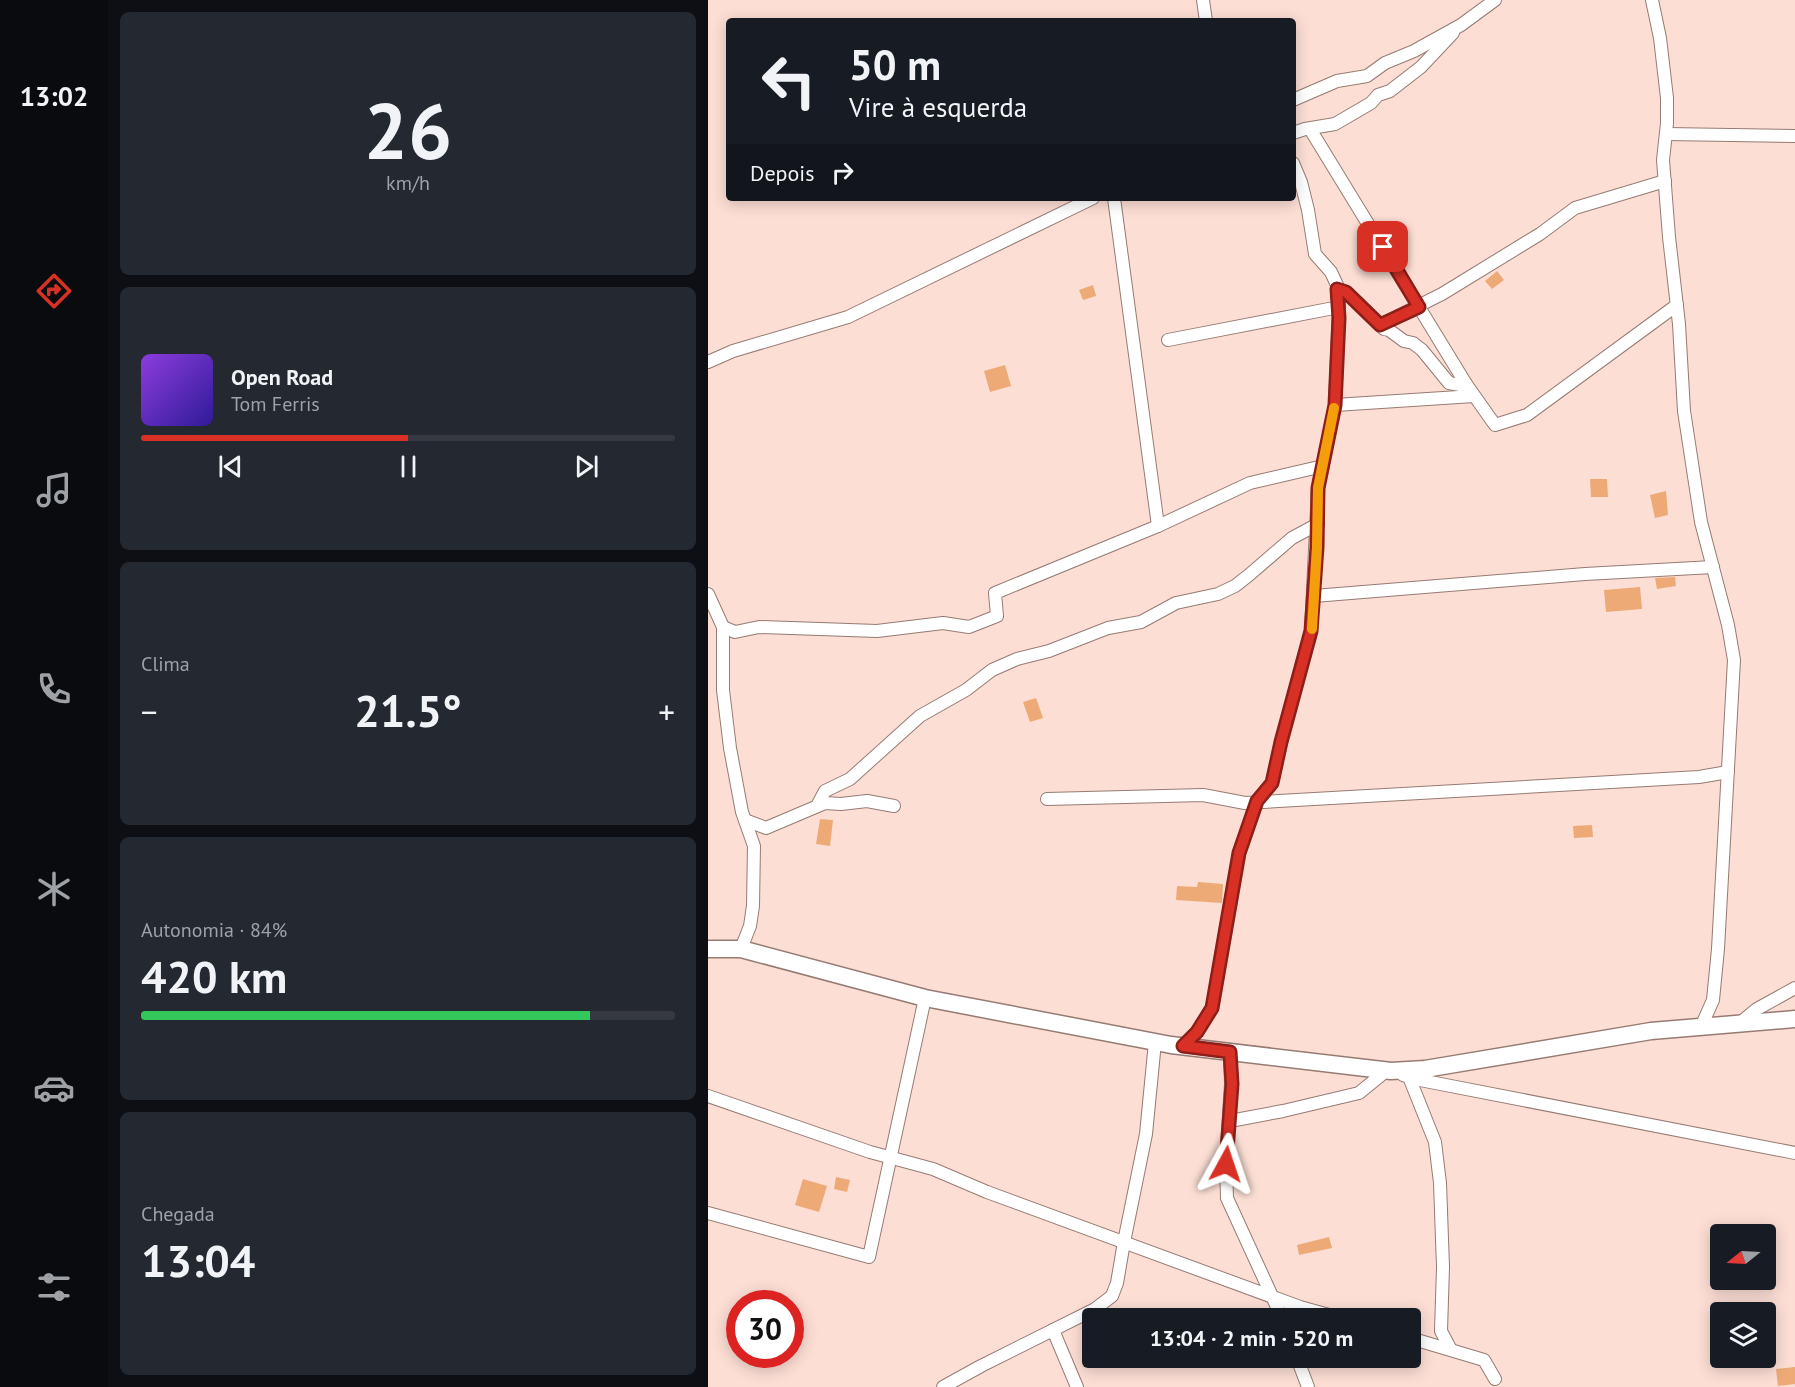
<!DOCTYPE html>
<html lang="pt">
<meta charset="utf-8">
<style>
body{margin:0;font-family:"PT Sans",sans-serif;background:#242831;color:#f1f3f6;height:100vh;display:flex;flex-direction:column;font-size:22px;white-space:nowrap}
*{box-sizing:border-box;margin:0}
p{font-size:20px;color:#9ea1a6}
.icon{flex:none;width:33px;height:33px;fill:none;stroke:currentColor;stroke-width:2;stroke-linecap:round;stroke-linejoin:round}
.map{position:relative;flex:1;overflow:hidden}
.drawer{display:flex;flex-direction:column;gap:12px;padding:12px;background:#0d0f14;width:600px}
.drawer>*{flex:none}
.top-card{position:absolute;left:18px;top:18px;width:570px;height:183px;border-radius:6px;box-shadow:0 3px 15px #0003;background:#171b24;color:#f1f3f6;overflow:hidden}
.needle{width:39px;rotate:252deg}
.buttons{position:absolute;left:1002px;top:1224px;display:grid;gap:12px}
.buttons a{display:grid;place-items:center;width:66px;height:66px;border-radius:6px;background:#171b24;box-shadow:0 3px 15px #0003;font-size:30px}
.speed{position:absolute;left:18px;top:1290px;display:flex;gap:12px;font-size:30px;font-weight:700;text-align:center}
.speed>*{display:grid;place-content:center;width:78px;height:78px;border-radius:50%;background:#171b24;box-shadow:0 3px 15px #0003;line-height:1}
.speed .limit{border:9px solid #d22;background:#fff;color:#111}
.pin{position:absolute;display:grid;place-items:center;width:51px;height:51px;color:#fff;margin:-26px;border-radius:12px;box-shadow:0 3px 9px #0006}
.me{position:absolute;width:66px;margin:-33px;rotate:5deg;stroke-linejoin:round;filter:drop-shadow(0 0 4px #0008)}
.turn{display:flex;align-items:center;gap:21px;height:126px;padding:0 24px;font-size:27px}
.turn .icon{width:78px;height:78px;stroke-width:2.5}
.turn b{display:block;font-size:42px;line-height:51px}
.then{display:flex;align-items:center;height:57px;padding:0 24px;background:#0003;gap:12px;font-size:22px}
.big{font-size:45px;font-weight:700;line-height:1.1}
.drawer .widget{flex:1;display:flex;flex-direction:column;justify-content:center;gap:9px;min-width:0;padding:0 21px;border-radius:9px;background:#242831}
.drawer .dial{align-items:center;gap:0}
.dial b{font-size:78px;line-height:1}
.song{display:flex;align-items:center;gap:18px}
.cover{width:72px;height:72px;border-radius:9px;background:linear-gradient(135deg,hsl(270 70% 55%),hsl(250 70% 35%))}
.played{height:6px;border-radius:3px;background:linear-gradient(90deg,#d93025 50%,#363941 50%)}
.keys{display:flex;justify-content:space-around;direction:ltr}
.heat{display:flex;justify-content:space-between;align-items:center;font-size:33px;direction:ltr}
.charge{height:9px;border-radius:4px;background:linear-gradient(90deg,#34c759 84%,#363941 0)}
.trip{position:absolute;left:374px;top:1308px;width:339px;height:60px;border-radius:6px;background:#171b24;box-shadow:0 3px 15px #0003;font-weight:700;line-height:60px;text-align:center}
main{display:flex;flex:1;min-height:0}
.tabs{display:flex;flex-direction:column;width:108px;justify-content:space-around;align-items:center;background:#090b0e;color:#9ea1a6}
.tabs .icon{width:42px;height:42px}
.tabs .current{color:#d93025}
.tabs b{font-size:27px;color:#f1f3f6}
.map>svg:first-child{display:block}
.building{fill:#eeaa76}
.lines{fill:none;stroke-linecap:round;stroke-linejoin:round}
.street-casing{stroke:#967b73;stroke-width:14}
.secondary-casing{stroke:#967b73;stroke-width:19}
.street{stroke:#fff;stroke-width:12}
.secondary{stroke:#fff;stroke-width:16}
.route-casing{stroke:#8d1f18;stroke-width:15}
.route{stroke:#d93025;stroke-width:10}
.slow{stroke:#f59e0b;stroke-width:10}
</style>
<main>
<nav class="tabs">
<b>13:02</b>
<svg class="icon current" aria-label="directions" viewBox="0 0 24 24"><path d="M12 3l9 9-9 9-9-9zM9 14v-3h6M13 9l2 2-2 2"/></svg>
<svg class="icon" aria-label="music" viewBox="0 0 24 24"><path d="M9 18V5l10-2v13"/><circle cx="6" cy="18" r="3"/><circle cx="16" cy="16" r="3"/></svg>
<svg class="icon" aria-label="phone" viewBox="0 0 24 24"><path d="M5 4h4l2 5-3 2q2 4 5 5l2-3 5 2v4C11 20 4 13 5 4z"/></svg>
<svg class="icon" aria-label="climate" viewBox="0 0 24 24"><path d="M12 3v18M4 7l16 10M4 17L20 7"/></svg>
<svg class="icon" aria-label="car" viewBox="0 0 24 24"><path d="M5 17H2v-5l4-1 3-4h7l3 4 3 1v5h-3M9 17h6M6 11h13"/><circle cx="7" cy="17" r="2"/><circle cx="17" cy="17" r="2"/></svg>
<svg class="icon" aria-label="filters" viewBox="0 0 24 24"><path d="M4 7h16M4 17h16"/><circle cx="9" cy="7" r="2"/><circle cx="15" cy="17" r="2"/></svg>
</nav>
<section class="drawer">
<div class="widget dial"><b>26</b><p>km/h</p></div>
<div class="widget">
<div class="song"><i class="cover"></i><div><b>Open Road</b><p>Tom Ferris</p></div></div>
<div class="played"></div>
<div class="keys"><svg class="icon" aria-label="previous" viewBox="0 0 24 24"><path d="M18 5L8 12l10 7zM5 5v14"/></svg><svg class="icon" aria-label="pause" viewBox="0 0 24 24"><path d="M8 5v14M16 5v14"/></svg><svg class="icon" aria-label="next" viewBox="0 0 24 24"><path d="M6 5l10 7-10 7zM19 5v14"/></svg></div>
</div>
<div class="widget"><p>Clima</p>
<div class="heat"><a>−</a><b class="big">21.5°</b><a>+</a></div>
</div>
<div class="widget"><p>Autonomia · 84%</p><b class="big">420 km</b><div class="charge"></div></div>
<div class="widget"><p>Chegada</p><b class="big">13:04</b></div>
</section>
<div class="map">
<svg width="1087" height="1387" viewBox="0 0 1087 1387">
<rect width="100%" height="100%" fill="#fcded4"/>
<g class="building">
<path d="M789 271 796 280 784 289 777 281Z"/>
<path d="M385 285 388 296 375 300 371 290Z"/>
<path d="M297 365 303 386 282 392 276 371Z"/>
<path d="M882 479H899L900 497H883Z"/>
<path d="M958 491 960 515 947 518 942 495Z"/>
<path d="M967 577 968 586 949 589 947 578Z"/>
<path d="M932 587 934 609 898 612 896 590Z"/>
<path d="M328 698 335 718 322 722 315 702Z"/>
<path d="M112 819 125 820 122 846 108 844Z"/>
<path d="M884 825 885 837 866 838 865 826Z"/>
<path d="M490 882 515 884 514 903 468 900 469 886 489 887Z"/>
<path d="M128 1177 142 1180 139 1192 126 1189Z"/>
<path d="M95 1179 119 1186 111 1212 87 1205Z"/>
<path d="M621 1237 624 1248 591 1255 589 1245Z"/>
<path d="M1087 1367V1384L1070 1386 1068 1369Z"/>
</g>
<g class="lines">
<defs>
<g id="street">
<path d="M495 0 498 21"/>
<path d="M944 0 952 38 959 98V123L955 160 961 237 971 324 976 411 993 522 1020 625 1026 660 1010 949 1005 1000 993 1027"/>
<path d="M585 100 629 81 659 76 677 63 706 51 753 25 787 0"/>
<path d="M602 129 758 384 787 425 819 415 969 305"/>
<path d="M585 133 597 129 627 124 663 103 670 95 682 91 713 67 745 33"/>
<path d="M958 134 1087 136"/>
<path d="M406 198 450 526"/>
<path d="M629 289 638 292 676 329 681 330 696 341 705 343 714 350 741 383 752 385 758 384"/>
<path d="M672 325 734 294 832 234 867 208 957 181"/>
<path d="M460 340 631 307"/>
<path d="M0 362 25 351 140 317 385 198"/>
<path d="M627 405 766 396"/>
<path d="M0 594 15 627V690L22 748 34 812 46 846 45 906 42 926 33 949"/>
<path d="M606 596 877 574 1005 567"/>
<path d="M15 627 27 632 51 627 169 631 235 623 261 627 289 616 287 593 450 526 542 483 615 466"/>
<path d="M339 799 495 795 537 803 991 777 1020 772"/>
<path d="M109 806 117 791 142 779 212 716 258 690 284 670 309 659 341 651 400 628 433 622 468 603 510 594 527 586 541 575 584 538 610 524"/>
<path d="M37 820 58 828 117 803 133 804 159 801 186 806"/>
<path d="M1032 1023 1049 1009 1087 988"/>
<path d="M475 1046 489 1032 504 1008 531 853 549 801 564 783 573 742 603 631 610 488 627 405 631 307 629 285 623 272 607 254 600 210 593 182 585 163"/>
<path d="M522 1052 523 1084 518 1164 519 1198 574 1318"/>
<path d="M692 1072 695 1075 712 1080 1087 1153"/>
<path d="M701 1077 727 1142 732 1183 735 1267 733 1331 743 1350"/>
<path d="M0 1096 162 1152 225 1169 279 1192 592 1307 632 1318"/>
<path d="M522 1121 575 1111 651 1093 678 1071"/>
<path d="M0 1213 161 1257 217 998"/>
<path d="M345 1330 369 1387"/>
<path d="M702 1338 776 1360 787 1379"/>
<path d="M589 1358 600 1387"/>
<path d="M235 1387 273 1366 387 1309 404 1296 409 1283 416 1242 438 1134 447 1042"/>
</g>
<path id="secondary" d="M0 949H33L217 998 463 1045 683 1071 717 1069 943 1031 1087 1019"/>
</defs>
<use href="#street" class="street-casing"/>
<use href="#secondary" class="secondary-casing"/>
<use href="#street" class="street"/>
<use href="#secondary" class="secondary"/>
</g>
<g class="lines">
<defs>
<path id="route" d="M518 1164 524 1084 522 1052 475 1046 489 1032 504 1008 531 853 549 801 564 783 573 742 603 631 609 547 610 488 627 405 631 318 629 289 638 292 672 325 711 307 675 247"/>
</defs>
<use href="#route" class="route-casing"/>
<use href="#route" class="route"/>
<path class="slow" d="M604 629 609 547 610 488 626 408"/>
</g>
</svg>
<div class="buttons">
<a><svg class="needle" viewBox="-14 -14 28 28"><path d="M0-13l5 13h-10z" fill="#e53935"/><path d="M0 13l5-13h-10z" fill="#9ea1a6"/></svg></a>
<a><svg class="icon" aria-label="layers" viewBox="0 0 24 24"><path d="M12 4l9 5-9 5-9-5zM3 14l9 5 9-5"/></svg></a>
</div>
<div class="speed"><div class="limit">30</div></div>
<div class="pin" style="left:675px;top:247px;background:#d93025"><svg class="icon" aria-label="arrive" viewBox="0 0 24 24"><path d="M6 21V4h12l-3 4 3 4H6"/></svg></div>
<svg class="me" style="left:518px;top:1164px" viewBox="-20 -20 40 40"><path d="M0-17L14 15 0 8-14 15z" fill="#d93025" stroke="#fff" stroke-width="4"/></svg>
<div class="trip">13:04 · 2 min · 520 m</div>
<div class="top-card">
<div class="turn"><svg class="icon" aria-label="left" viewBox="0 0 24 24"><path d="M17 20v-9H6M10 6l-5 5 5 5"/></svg><div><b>50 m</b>Vire à esquerda</div></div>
<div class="then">Depois<svg class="icon" aria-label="right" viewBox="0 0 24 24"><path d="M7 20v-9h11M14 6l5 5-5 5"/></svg></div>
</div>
</div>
</main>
